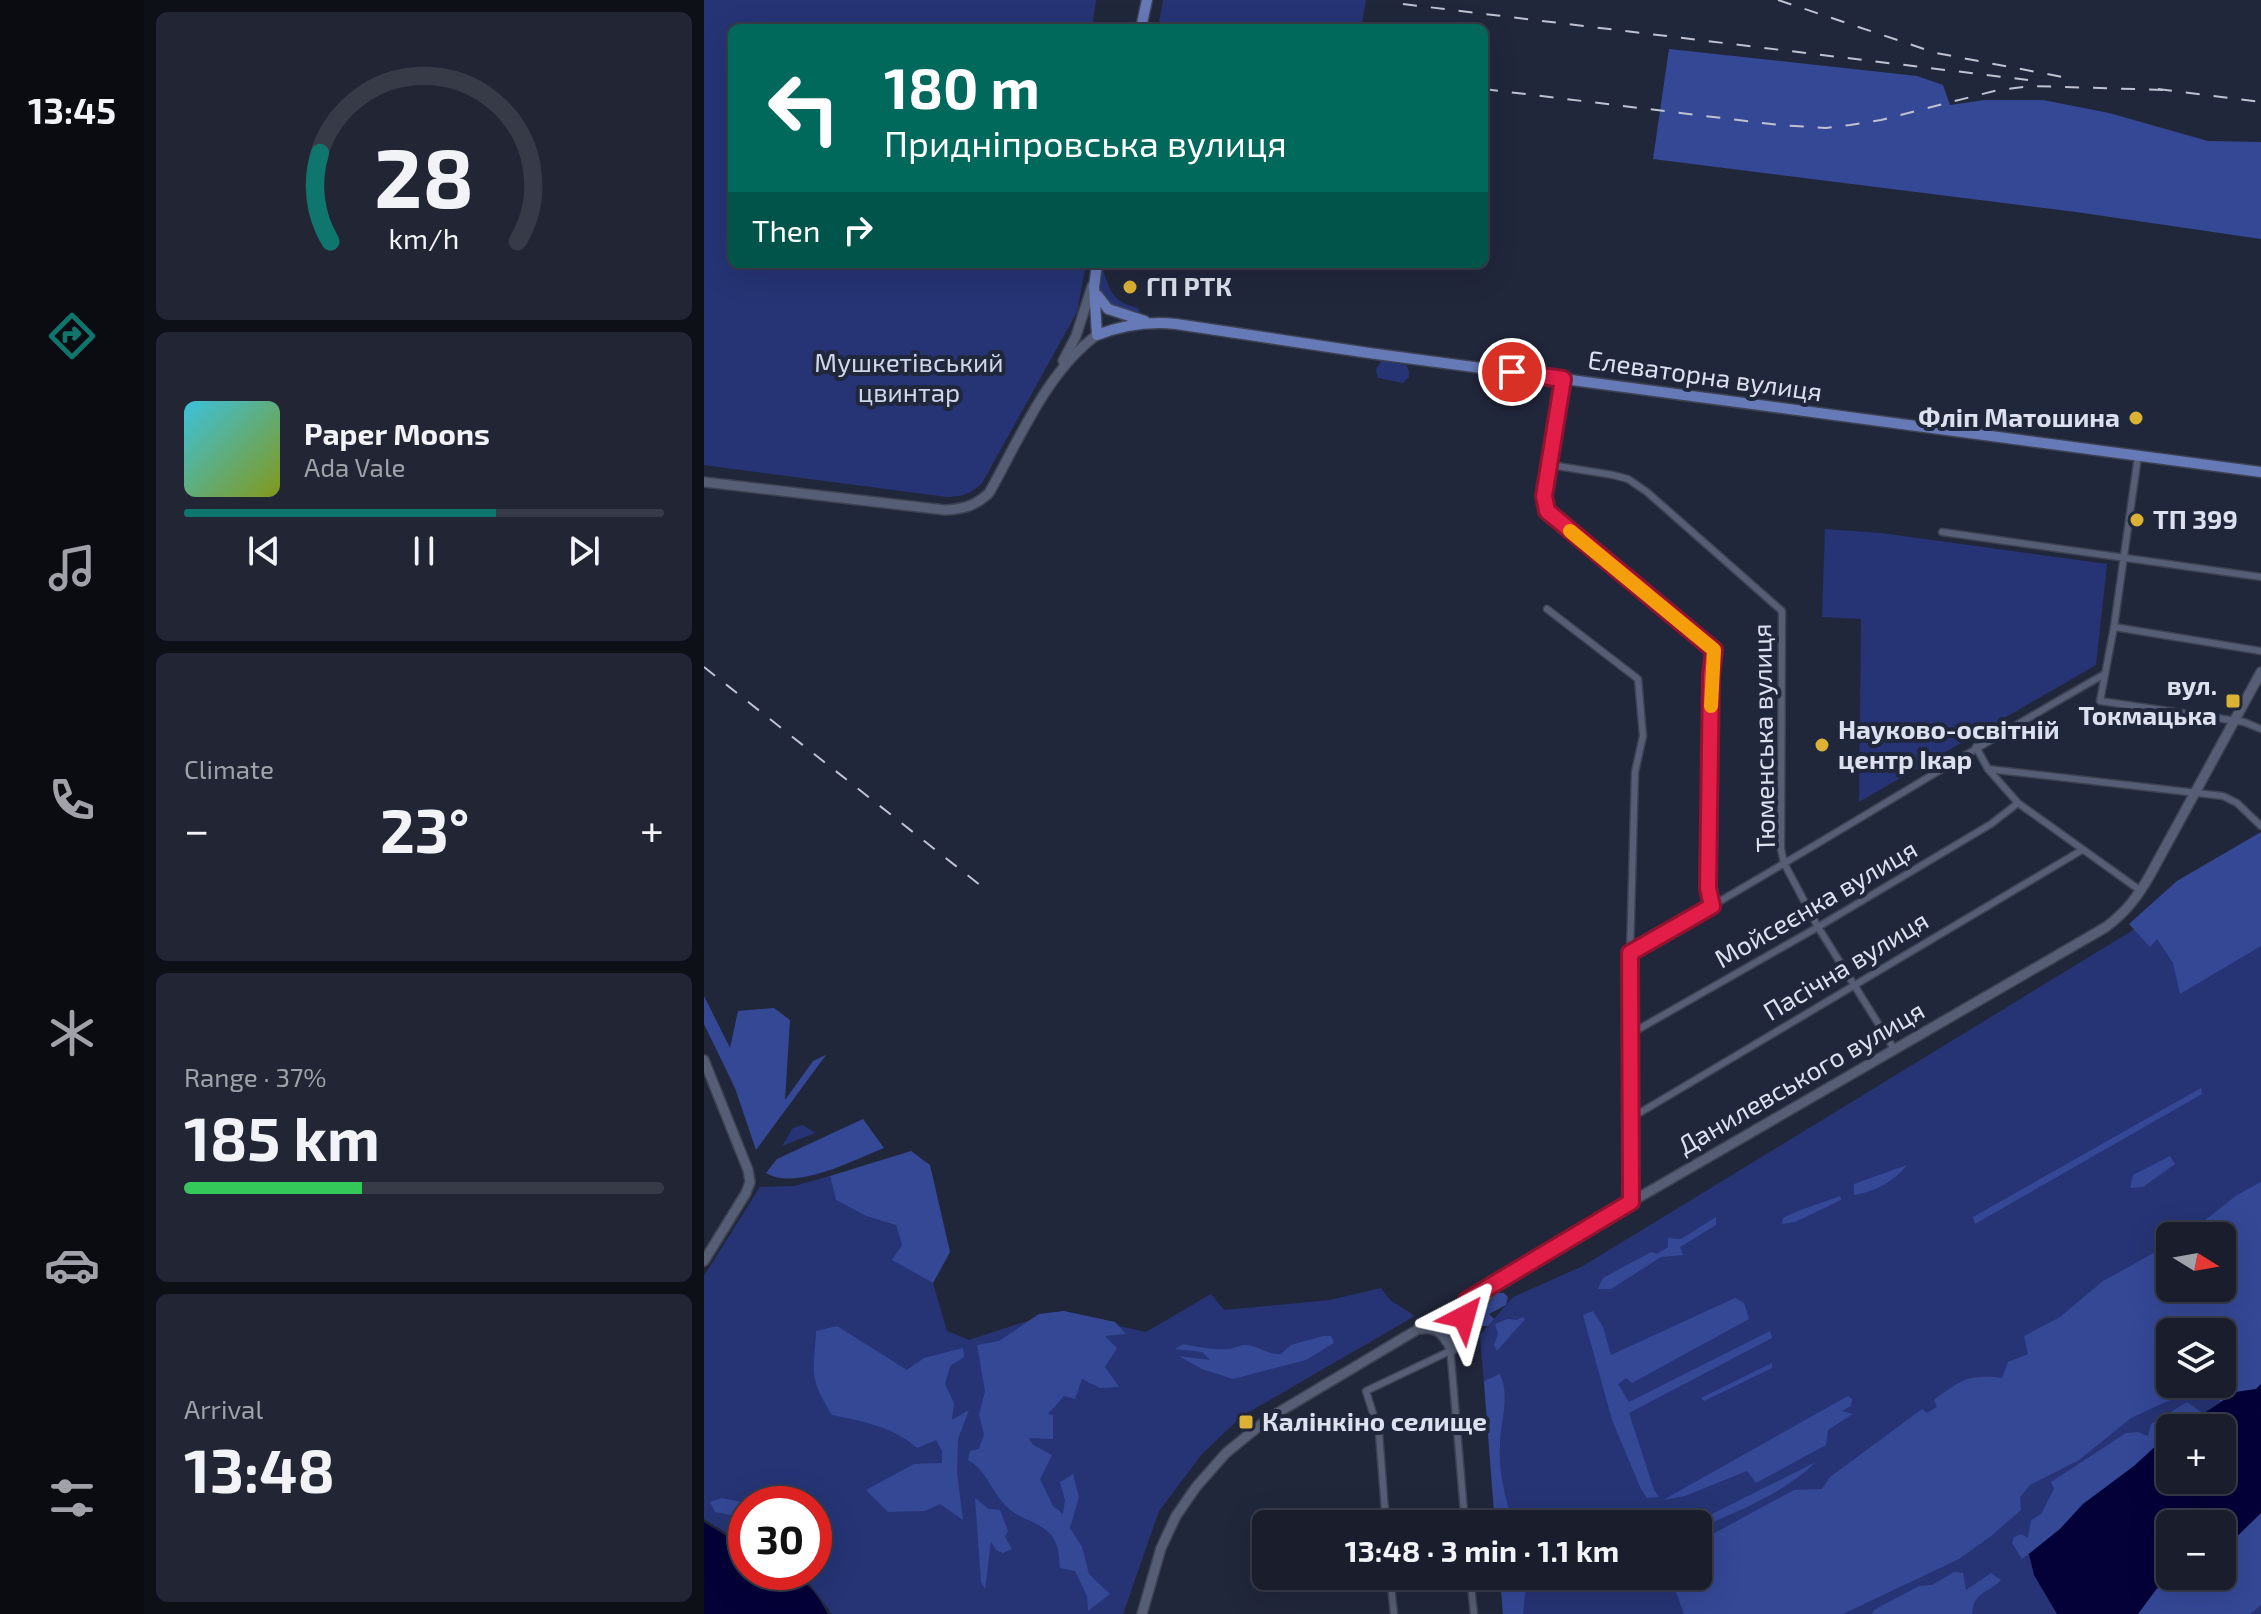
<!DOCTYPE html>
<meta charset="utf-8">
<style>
body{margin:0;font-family:"Exo 2",sans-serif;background:#222634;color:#f1f3f6;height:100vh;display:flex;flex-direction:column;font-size:30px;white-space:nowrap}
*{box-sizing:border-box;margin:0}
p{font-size:26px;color:#9fa2a9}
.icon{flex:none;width:44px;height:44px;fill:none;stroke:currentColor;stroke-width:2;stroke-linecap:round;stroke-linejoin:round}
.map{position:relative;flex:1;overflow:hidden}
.sheet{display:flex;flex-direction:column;gap:12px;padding:12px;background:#0e1018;width:560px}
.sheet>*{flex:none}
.guide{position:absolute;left:24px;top:24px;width:760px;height:244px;border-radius:12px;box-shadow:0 8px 32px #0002,0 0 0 2px #373b48;background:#00695c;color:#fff;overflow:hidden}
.needle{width:52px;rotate:101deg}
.tools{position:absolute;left:1452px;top:1222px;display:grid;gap:16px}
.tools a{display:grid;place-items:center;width:80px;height:80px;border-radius:12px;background:#191d2c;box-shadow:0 8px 32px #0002,0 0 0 2px #373b48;font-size:40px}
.speed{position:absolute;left:24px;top:1486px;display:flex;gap:16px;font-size:40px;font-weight:700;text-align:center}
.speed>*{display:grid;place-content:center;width:104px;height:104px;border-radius:50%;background:#191d2c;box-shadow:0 8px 32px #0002,0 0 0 2px #373b48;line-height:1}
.speed .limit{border:12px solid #d22;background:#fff;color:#111}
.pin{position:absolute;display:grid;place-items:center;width:68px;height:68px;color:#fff;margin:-34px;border:4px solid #fff;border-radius:50%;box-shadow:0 2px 8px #0007}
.me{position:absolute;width:88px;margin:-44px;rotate:39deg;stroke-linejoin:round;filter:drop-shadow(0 0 6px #0008)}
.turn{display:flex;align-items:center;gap:28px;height:168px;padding:0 24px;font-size:36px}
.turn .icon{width:104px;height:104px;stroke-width:2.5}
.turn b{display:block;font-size:56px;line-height:68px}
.then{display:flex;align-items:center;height:76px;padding:0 24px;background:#0003;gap:16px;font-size:30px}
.big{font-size:60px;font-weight:700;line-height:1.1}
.sheet .widget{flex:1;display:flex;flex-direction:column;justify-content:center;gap:12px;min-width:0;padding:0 28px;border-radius:12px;background:#222634}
.sheet .dial{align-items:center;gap:0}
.dial svg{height:208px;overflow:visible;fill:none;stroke:#373b48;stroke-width:7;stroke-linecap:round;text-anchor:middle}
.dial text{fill:#f1f3f6;stroke:none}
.song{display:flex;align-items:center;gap:24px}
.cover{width:96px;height:96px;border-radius:12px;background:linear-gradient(135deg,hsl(190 70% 55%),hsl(70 70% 35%))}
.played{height:8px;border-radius:4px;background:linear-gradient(90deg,#0f766e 65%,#373b48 65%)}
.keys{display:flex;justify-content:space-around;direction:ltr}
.heat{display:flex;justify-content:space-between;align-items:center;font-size:44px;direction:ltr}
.charge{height:12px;border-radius:6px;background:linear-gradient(90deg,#34c759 37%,#373b48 0)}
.trip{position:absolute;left:548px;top:1510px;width:460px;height:80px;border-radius:12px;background:#191d2c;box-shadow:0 8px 32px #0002,0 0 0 2px #373b48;font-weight:700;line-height:80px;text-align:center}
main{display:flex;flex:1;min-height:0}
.dock{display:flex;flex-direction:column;width:144px;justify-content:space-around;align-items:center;background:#0a0c12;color:#9fa2a9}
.dock .icon{width:56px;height:56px}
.dock .current{color:#0f766e}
.dock b{font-size:36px;color:#f1f3f6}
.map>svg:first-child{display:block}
.green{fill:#263475;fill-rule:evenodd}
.forest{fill:#354896}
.water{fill:#040139}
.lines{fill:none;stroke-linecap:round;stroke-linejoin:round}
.street-casing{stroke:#3d4253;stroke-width:9}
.secondary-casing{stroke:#3d4253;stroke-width:12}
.primary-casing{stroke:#3d4253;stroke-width:13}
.street{stroke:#565e75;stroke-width:6}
.secondary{stroke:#565e75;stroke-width:9}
.primary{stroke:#677ab8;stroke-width:10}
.rail{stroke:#bec2d1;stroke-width:2;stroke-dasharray:14 14;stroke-linecap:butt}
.route-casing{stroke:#92132f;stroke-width:20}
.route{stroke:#e11d48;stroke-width:14}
.slow{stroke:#f59e0b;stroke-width:14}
.poi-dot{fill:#dbb233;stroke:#21273b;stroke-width:3}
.labels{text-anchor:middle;stroke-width:8;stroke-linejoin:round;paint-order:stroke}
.poi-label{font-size:26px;font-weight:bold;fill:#dde1ef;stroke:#21273b;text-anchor:start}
.park-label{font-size:26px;fill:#cfd7ed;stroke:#21273b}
.street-label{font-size:26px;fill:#dde1ef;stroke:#21273b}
</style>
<main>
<nav class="dock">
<b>13:45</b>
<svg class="icon current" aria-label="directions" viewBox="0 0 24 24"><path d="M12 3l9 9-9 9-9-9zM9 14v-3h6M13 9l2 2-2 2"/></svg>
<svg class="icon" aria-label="music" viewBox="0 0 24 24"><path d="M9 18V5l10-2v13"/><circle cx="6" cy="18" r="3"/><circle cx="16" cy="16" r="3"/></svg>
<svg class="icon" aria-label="phone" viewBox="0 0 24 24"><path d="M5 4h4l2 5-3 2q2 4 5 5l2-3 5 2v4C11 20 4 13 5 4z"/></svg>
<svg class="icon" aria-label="climate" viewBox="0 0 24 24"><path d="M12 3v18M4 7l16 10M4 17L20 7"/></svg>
<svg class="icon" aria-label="car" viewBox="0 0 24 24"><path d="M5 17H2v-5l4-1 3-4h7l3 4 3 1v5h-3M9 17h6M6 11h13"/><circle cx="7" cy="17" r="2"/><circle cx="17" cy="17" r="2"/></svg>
<svg class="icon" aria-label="filters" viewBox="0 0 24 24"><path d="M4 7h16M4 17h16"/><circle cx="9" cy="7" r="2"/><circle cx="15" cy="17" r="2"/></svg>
</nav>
<section class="sheet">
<div class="widget dial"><svg viewBox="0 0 100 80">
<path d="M14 69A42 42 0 1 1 86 69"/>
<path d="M14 69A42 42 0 0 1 10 35" stroke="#0f766e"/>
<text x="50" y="56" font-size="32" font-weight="700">28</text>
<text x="50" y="72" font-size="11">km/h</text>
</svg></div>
<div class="widget">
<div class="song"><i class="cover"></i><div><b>Paper Moons</b><p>Ada Vale</p></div></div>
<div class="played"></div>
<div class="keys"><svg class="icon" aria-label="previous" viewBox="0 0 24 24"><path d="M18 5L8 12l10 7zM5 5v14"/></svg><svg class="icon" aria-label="pause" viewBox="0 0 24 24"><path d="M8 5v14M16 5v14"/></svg><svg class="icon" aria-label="next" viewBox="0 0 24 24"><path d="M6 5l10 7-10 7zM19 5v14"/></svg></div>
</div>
<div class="widget"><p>Climate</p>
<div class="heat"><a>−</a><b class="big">23°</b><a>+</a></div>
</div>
<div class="widget"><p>Range · 37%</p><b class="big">185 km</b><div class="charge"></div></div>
<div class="widget"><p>Arrival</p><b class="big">13:48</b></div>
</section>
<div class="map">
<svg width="1557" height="1614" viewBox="0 0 1557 1614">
<rect width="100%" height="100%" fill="#21273b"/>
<g class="green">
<path d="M0 0H392L388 28H28V264H382L373 312 278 483C267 494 257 497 243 497L0 465Z"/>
<path d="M459 0H662L657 28H454Z"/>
<path d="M398 267C407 292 407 301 434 308L436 314C404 308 390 303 398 267Z"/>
<path d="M677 361 702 365 705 371V377L699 383 674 378 672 370Z"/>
<path d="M1121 529 1177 533 1403 564 1392 665 1155 802 1157 619 1118 617Z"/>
<path d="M1557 852V1614H799L796 1576H994V1524H791L776 1335 809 1297 879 1266ZM1466 1236H1518V1288H1466ZM1466 1332H1518V1384H1466ZM1466 1428H1518V1480H1466ZM1466 1524H1518V1576H1466Z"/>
<path d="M99 1125 111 1133 78 1146 89 1128Z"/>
<path d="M126 1176 132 1200 162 1216 192 1224 198 1245 189 1260 229 1283 243 1331 265 1340 351 1312 442 1332 507 1294 520 1310 626 1300 677 1288 686 1300 711 1316 538 1416 498 1454 455 1511 419 1614H128L102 1579 85 1572H110V1504H42V1545L0 1519V1276L56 1187 90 1186Z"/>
</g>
<g class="forest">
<path d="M965 49 1213 76 1239 85 1246 105 1281 100H1339L1405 113 1504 141 1557 142V239L1372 212 949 159Z"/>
<path d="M1557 832V946L1476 994 1469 963 1453 939 1446 947 1425 924 1473 881Z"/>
<path d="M0 996 26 1048 34 1011 70 1008 86 1020 81 1100 109 1061 122 1055 52 1150 31 1088 0 1024Z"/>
<path d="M1497 1088 1498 1094 1271 1224 1269 1217Z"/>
<path d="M159 1119 180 1148C149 1160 92 1191 62 1173L73 1159Z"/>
<path d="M207 1151 226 1165 246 1252 229 1283 188 1260 198 1245 192 1225 162 1216 132 1200 126 1176Z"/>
<path d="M1466 1156 1471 1164 1439 1187 1426 1188 1429 1175Z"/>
<path d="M1203 1165C1191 1181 1170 1192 1150 1195V1184Z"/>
<path d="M1557 1182V1384L1553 1389 1532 1392 1517 1402 1496 1384H1518V1332H1466V1384H1480L1477 1395 1427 1418 1375 1460 1326 1485 1316 1497 1317 1510 1287 1536 1255 1559 1139 1614H980L966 1576H994V1542L1090 1490 1118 1489 1126 1477 1218 1409 1223 1413 1233 1407 1230 1400C1257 1380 1264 1374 1298 1378L1304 1362 1324 1354 1320 1336 1356 1317 1399 1281 1466 1244V1288H1518V1236H1481L1533 1195Z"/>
<path d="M1136 1196 1137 1200 1091 1222 1078 1224 1079 1218C1098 1208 1116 1204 1136 1196Z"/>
<path d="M1012 1217V1225L976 1247 979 1255 957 1257 907 1289H894L899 1278 947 1252 953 1254 964 1247V1238L977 1239Z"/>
<path d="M792 1293H800L804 1297 802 1305 785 1314 790 1319 784 1326H766L781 1303Z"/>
<path d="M1031 1298 1040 1303 1045 1319 928 1383 922 1378 914 1384 925 1402 1066 1331 1068 1338 925 1413 950 1490 955 1497 943 1498 937 1489 908 1420 879 1315 889 1311 899 1327 907 1355Z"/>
<path d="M360 1311 411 1322 422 1334 401 1336 413 1348 401 1367 415 1387 396 1388 378 1379 371 1399 360 1396 344 1414 349 1415V1439L325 1438 329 1445 348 1455 336 1479 349 1506 359 1514 361 1500 356 1482 369 1474 375 1497 366 1528 378 1547 385 1574 406 1594 384 1611 383 1596 371 1571 356 1568C355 1560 355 1550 352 1543 343 1522 317 1521 303 1507 287 1492 283 1470 264 1460L266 1451 275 1449 280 1434 275 1415 281 1391 273 1345 295 1341 335 1314Z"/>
<path d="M818 1317 821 1319 793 1351 790 1345 794 1334 791 1324 804 1319 813 1320Z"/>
<path d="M133 1326 203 1370 220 1358 259 1348 260 1357 246 1366 241 1384 250 1403 248 1420 265 1410 254 1439 253 1473 259 1520 236 1504 221 1511 184 1512 162 1490 210 1464 238 1463V1451L232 1440 213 1448C188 1426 161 1422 128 1415 104 1376 110 1374 112 1331Z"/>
<path d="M619 1336H627L630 1343 602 1360 529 1379 498 1369 475 1356 506 1360 498 1352 471 1349 479 1344C494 1347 508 1350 523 1349 530 1349 535 1345 541 1345 556 1346 560 1354 577 1354L587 1345Z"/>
<path d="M1068 1363V1368L1000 1401 997 1398Z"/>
<path d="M796 1374C806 1397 797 1419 796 1443 794 1472 801 1496 809 1524H791L780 1381Z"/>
<path d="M1144 1396 1148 1399 1147 1406 1138 1411 1149 1414 1124 1430 1122 1445 1052 1483 1043 1471 981 1496 959 1500Z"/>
<path d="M1483 1402 1500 1414 1487 1422 1479 1421 1471 1428H1466V1433L1430 1466 1379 1504 1356 1529 1318 1559 1308 1543 1310 1537 1317 1534 1324 1538 1327 1520 1337 1514 1350 1489 1347 1482 1422 1433 1434 1432 1444 1436 1447 1424Z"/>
<path d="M1112 1462C1081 1492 1034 1512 994 1528V1524H988Z"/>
<path d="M18 1498 42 1503 40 1511 32 1516 11 1512 6 1502Z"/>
<path d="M271 1498 285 1509 296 1510 304 1531 301 1537 308 1549 299 1553 292 1550 287 1542 281 1589 277 1582Z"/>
<path d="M1557 1513V1605L1546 1614H1434C1453 1575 1479 1576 1518 1576V1551Z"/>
<path d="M1250 1572 1259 1573 1262 1590 1287 1573 1297 1580C1283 1594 1270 1591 1268 1614H1168L1170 1610 1215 1586 1228 1585Z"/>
<path d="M796 1576H823L819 1614H799Z"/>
</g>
<g class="water">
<path d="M1557 1384V1513L1518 1551V1524H1466V1576H1475L1454 1587 1434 1614H1353L1330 1575 1325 1554 1356 1529 1379 1504 1430 1466 1466 1433V1480H1518V1428H1471L1479 1421 1487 1422 1532 1392 1552 1389Z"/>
<path d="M0 1522 42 1548V1572H78C85 1578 89 1577 97 1581 110 1588 117 1602 124 1614H0Z"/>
</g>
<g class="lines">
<defs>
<g id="street">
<path d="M859 379 840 496 843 511 1010 650 1007 675 1004 888 1008 906"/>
<path d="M1434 456 1410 627 1396 701 1540 722 1557 729"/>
<path d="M847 465 909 475 924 479 943 492 1078 611 1077 849 1080 863 1114 927 1190 1049"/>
<path d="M1238 532 1557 577"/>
<path d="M843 609 934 679 939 736 931 772 926 953 927 1202"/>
<path d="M1410 627 1557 651"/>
<path d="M1272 747 1284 769 1314 803 1437 891"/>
<path d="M1284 769 1519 796 1533 803 1557 826"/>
<path d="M926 953C1086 863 1240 765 1399 675"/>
<path d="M926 1034 1114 927 1287 824 1314 803"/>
<path d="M927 1118 1378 850"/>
<path d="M743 1311 761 1524"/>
<path d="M757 1332 763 1300"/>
<path d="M682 1524 675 1433 662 1391 748 1350"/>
<path d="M686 1576 690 1614"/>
<path d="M766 1576 770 1614"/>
</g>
<g id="secondary">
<path d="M359 361 372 336 388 286"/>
<path d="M0 482 241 510C260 509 271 506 285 493 315 440 343 371 393 335"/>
<path d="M0 1060 44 1170 46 1182 42 1193 0 1261"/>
<path d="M717 1329C734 1326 740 1336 748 1350"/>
<path d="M754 1347 766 1318 789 1289"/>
<path d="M438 1614 457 1548 472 1516 492 1487 522 1453 565 1418 927 1202 1402 927C1422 912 1434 896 1446 875L1557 672"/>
</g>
<g id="primary">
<path d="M437 28 443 0"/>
<path d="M393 264 390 287 393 335C419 325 445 321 472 324L665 353 1557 472"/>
<path d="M394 296 404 309 441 321"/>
</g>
</defs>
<use href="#street" class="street-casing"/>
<use href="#secondary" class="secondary-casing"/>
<use href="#primary" class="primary-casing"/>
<use href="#street" class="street"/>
<use href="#secondary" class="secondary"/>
<use href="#primary" class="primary"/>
<g class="rail">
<path d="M1074 0 1232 53 1359 77"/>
<path d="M699 4 1324 80"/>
<path d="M780 89 1075 125 1122 128 1146 125 1177 120 1294 90 1328 86 1463 90"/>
<path d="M1454 89 1557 102"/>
<path d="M0 667 281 889"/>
</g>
</g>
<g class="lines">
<defs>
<path id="route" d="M760 1317 763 1300 927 1202 926 953 1008 906 1004 888 1007 675 1010 650 843 511 840 496 859 379 808 372"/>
</defs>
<use href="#route" class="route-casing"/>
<use href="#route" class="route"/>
<path class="slow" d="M866 531 1010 650 1007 706"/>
</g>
<g class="poi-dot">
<circle cx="426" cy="287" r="8"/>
<circle cx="1432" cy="418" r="8"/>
<circle cx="1433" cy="520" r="8"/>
<rect x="1521" y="693" width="16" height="16" rx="4"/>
<circle cx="1118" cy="745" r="8"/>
<rect x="534" y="1414" width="16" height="16" rx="4"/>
</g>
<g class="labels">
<g class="poi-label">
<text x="442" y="296">ГП РТК</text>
<text x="1416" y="427" text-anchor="end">Фліп Матошина</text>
<text x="1449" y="529">ТП 399</text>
<text x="1513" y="695" text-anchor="end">вул.<tspan x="1513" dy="30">Токмацька</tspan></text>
<text x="1134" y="739">Науково-освітній<tspan x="1134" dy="30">центр Ікар</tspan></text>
<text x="558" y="1431">Калінкіно селище</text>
</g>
<g class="park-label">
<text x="205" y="372">Мушкетівський<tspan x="205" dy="30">цвинтар</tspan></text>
</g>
<g class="street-label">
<text transform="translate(1001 376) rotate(8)" y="9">Елеваторна вулиця</text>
<text transform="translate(1060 738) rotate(-91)" y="9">Тюменська вулиця</text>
<text transform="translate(1112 904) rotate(-30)" y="9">Мойсеєнка вулиця</text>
<text transform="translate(1142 966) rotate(-31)" y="9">Пасічна вулиця</text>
<text transform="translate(1097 1078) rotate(-30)" y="9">Данилевського вулиця</text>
</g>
</g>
</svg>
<div class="tools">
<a><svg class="needle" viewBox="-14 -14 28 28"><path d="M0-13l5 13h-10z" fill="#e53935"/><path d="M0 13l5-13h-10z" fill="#9fa2a9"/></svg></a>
<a><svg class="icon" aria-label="layers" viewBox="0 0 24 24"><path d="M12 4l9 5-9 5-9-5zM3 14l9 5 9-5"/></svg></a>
<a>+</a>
<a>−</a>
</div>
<div class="speed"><div class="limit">30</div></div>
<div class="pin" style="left:808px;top:372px;background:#d93025"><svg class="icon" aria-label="arrive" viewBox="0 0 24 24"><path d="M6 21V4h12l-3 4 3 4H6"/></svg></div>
<svg class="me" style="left:760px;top:1317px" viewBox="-20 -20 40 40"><path d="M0-17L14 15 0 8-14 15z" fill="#e11d48" stroke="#fff" stroke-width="4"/></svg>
<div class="trip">13:48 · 3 min · 1.1 km</div>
<div class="guide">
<div class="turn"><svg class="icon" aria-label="left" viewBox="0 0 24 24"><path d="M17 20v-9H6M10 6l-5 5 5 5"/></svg><div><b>180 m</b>Придніпровська вулиця</div></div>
<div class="then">Then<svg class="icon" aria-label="right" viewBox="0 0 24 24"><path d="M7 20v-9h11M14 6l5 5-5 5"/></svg></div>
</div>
</div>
</main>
